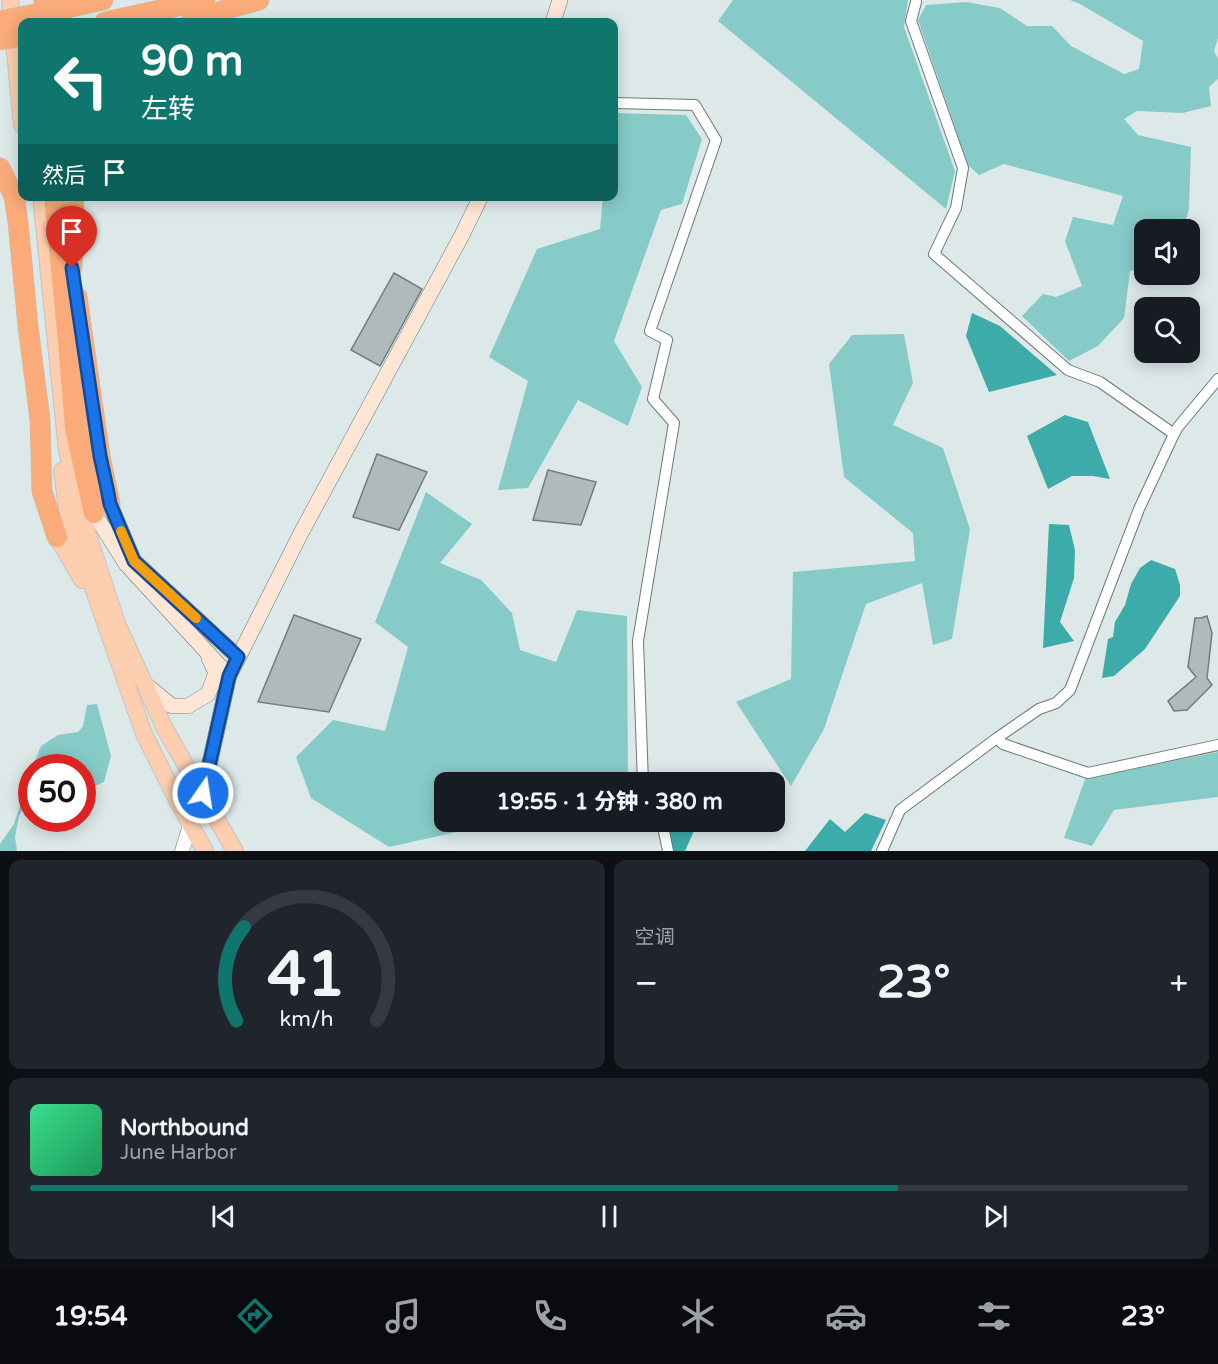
<!DOCTYPE html>
<html lang="zh">
<meta charset="utf-8">
<style>
body{margin:0;font-family:"Varela Round","Noto Sans SC",sans-serif;background:#20242c;color:#f1f3f6;height:100vh;display:flex;flex-direction:column;font-size:22px;white-space:nowrap}
*{box-sizing:border-box;margin:0}
p{font-size:20px;color:#9ea1a6}
.icon{flex:none;width:33px;height:33px;fill:none;stroke:currentColor;stroke-width:2;stroke-linecap:round;stroke-linejoin:round}
.map{position:relative;height:851px;overflow:hidden}
.details{display:flex;flex-direction:column;gap:9px;padding:9px;background:#0d0f14;flex:1}
.details>*{flex:none}
.top-card{position:absolute;left:18px;top:18px;width:600px;height:183px;border-radius:12px;box-shadow:0 3px 15px #0003;background:#0f766e;color:#fff;overflow:hidden}
.buttons{position:absolute;left:1134px;top:219px;display:grid;gap:12px}
.buttons a{display:grid;place-items:center;width:66px;height:66px;border-radius:12px;background:#171b24;box-shadow:0 3px 15px #0003;font-size:30px}
.speed{position:absolute;left:18px;top:754px;display:flex;gap:12px;font-size:30px;font-weight:700;text-align:center}
.speed>*{display:grid;place-content:center;width:78px;height:78px;border-radius:50%;background:#171b24;box-shadow:0 3px 15px #0003;line-height:1}
.speed .limit{border:9px solid #d22;background:#fff;color:#111}
.pin{position:absolute;display:grid;place-items:center;width:51px;height:51px;color:#fff;margin:-62px -26px;border-radius:50% 50% 50% 0;rotate:-45deg;box-shadow:0 0 6px #0007}
.pin .icon{rotate:45deg}
.me{position:absolute;width:66px;margin:-33px;rotate:13deg;stroke-linejoin:round;filter:drop-shadow(0 0 4px #0008)}
.turn{display:flex;align-items:center;gap:21px;height:126px;padding:0 24px;font-size:27px}
.turn .icon{width:78px;height:78px;stroke-width:2.5}
.turn b{display:block;font-size:42px;line-height:51px}
.then{display:flex;align-items:center;height:57px;padding:0 24px;background:#0003;gap:12px;font-size:22px}
.big{font-size:45px;font-weight:800;line-height:1.1}
.details .tile{flex:1;display:flex;flex-direction:column;justify-content:center;gap:9px;min-width:0;padding:0 21px;border-radius:12px;background:#20242c}
.details .dial{align-items:center;gap:0}
.dial svg{height:156px;overflow:visible;fill:none;stroke:#363941;stroke-width:7;stroke-linecap:round;text-anchor:middle}
.dial text{fill:#f1f3f6;stroke:none}
.song{display:flex;align-items:center;gap:18px}
.cover{width:72px;height:72px;border-radius:9px;background:linear-gradient(135deg,hsl(150 70% 55%),hsl(150 70% 35%))}
.played{height:6px;border-radius:3px;background:linear-gradient(90deg,#0f766e 75%,#363941 75%)}
.keys{display:flex;justify-content:space-around;direction:ltr}
.heat{display:flex;justify-content:space-between;align-items:center;font-size:33px;direction:ltr}
.details .tiles{flex:1;display:grid;gap:9px;grid-template-columns:1fr 1fr}
.tile:last-child{grid-column:span 2}
.trip{position:absolute;left:434px;top:772px;width:351px;height:60px;border-radius:12px;background:#171b24;box-shadow:0 3px 15px #0003;font-weight:800;line-height:60px;text-align:center}
.menu{display:flex;height:96px;justify-content:space-around;align-items:center;background:#090b0e;color:#9ea1a6}
.menu .icon{width:42px;height:42px}
.menu .active{color:#0f766e}
.menu b{font-size:27px;color:#f1f3f6}
.map>svg:first-child{display:block}
.green{fill:#86cbc8}
.water{fill:#3caba9}
.building{fill:#afbbbb;stroke:#717c7c;stroke-width:1.5}
.lines{fill:none;stroke-linecap:round;stroke-linejoin:round}
.minor-casing{stroke:#6d7978;stroke-width:12}
.tertiary-casing{stroke:#6d7978;stroke-width:15}
.secondary-casing{stroke:#6d7978;stroke-width:16}
.primary-casing{stroke:#c3c4c4;stroke-width:18}
.motorway-casing{stroke:#c3c4c4;stroke-width:21}
.minor{stroke:#fff;stroke-width:10}
.tertiary{stroke:#fff;stroke-width:14}
.secondary{stroke:#fee6d7;stroke-width:15}
.primary{stroke:#fccdaf;stroke-width:16}
.motorway{stroke:#faab79;stroke-width:20}
.motorway-bridge-casing{stroke:#c3c4c4;stroke-width:21;stroke-linecap:butt}
.motorway-bridge{stroke:#faab79;stroke-width:20}
.route-casing{stroke:#114b97;stroke-width:15}
.route{stroke:#1a73e8;stroke-width:10}
.slow{stroke:#f59e0b;stroke-width:10}
</style>
<div class="map">
<svg width="1218" height="851" viewBox="0 0 1218 851">
<rect width="100%" height="100%" fill="#dce9e8"/>
<g class="green">
<path d="M733 0H908L904 27 955 171 946 209 718 21Z"/>
<path d="M1070 0H1218V38L1214 51 1218 59V79L1209 87 1211 106 1183 113 1137 111 1124 119 1138 135 1191 147 1189 209 1183 229 1144 230V269L1130 271 1124 318 1098 346 1069 361 1022 316 1043 294 1056 297 1082 286 1065 241 1073 217 1113 225 1123 196 1004 164 979 175 968 165 918 20 926 5 966 2 1000 8 1027 26H1052L1071 46 1124 74 1139 69 1143 41 1080 4Z"/>
<path d="M614 113 686 115 702 139 682 204 661 210 614 341 642 387 628 426 578 400 528 488 498 490 528 381 489 357 537 249 600 229 603 197 614 196Z"/>
<path d="M904 334 913 383 893 425 943 448 970 529 952 639 933 645 922 583 866 604 824 729 791 786 736 702 791 679 793 572 915 561 913 533 844 477 829 364 852 335Z"/>
<path d="M426 492 472 524 440 563 481 580 512 613 520 650 556 662 577 610 627 616 628 783H444V822H501L389 847 311 798 296 757 333 720 385 731 408 647 375 622Z"/>
<path d="M97 704 111 756 104 782 83 791 82 768H32L41 746 58 735 78 732 83 726 87 705Z"/>
<path d="M1218 752V797L1114 810 1092 846 1064 838 1085 779Z"/>
<path d="M32 768 31 796 19 816 15 837 17 851H0V844L14 824Z"/>
</g>
<g class="water">
<path d="M972 313 1000 326 1057 375 989 392 966 336Z"/>
<path d="M1065 415 1088 422 1110 479 1093 476H1072L1048 489 1027 436Z"/>
<path d="M1049 524 1069 525 1075 550 1074 578 1060 622 1074 641 1043 648Z"/>
<path d="M1151 560 1175 569 1180 585V596L1145 649 1114 676 1102 678 1108 639 1113 637 1115 622 1125 605 1131 584 1140 568Z"/>
<path d="M865 813 886 820 871 851H805L830 819 845 832Z"/>
<path d="M667 822H698L685 851H673Z"/>
</g>
<g class="building">
<path d="M394 273 422 289 380 366 351 350Z"/>
<path d="M377 454 427 472 399 530 353 517Z"/>
<path d="M548 470 596 482 581 525 533 520Z"/>
<path d="M294 615 361 639 329 712 258 702Z"/>
<path d="M1207 616 1212 633 1207 678 1212 685 1187 710 1174 711 1168 701 1196 677 1188 667 1195 618H1201Z"/>
</g>
<g class="lines">
<defs>
<g id="minor">
<path d="M916 2 911 21 963 168 956 208 934 254 1068 370 1100 382 1174 434"/>
<path d="M614 103 695 105 716 140 650 331 667 340 653 399 674 423 638 641 643 783"/>
<path d="M1218 379 1178 427 1174 434 1139 509 1070 690 1056 703 1039 709 997 738 1003 744 1088 773 1218 745"/>
<path d="M662 822 668 851"/>
<path d="M882 851 900 810 997 738"/>
</g>
<path id="tertiary" d="M182 851 190 825"/>
<g id="secondary">
<path d="M553 22 560 0"/>
<path d="M110 504 134 561 238 657"/>
<path d="M94 513 126 564 229 676"/>
<path d="M145 684 172 706H188L208 694 216 673 209 658"/>
<path d="M190 825 203 793 229 676 301 533 462 235 481 196"/>
</g>
<g id="primary">
<path d="M10 0 22 125"/>
<path d="M41 196 67 451 83 520 118 626 165 729 235 851"/>
<path d="M62 471 68 516 144 734 177 800 205 851"/>
<path d="M57 537 82 580"/>
</g>
<g id="motorway">
<path d="M44 0 47 22"/>
<path d="M66 8 103 0"/>
<path d="M105 22 205 0"/>
<path d="M191 22 233 7 259 0"/>
<path d="M0 168 14 196 18 222 28 326 40 420 42 491 57 537"/>
<path d="M54 196 68 341 75 428 94 513"/>
<path d="M72 268 74 196"/>
<path d="M77 297 100 456 110 504"/>
</g>
</defs>
<use href="#minor" class="minor-casing"/>
<use href="#tertiary" class="tertiary-casing"/>
<use href="#secondary" class="secondary-casing"/>
<use href="#primary" class="primary-casing"/>
<use href="#motorway" class="motorway-casing"/>
<use href="#minor" class="minor"/>
<use href="#tertiary" class="tertiary"/>
<use href="#secondary" class="secondary"/>
<use href="#primary" class="primary"/>
<use href="#motorway" class="motorway"/>
<defs>
<g id="motorway-bridge">
<path d="M0 21 66 8"/>
<path d="M0 40 22 36"/>
</g>
</defs>
<use href="#motorway-bridge" class="motorway-bridge-casing"/>
<use href="#motorway-bridge" class="motorway-bridge"/>
</g>
<g class="lines">
<defs>
<path id="route" d="M72 268 100 456 107 488 110 504 134 561 238 657 229 676 203 793"/>
</defs>
<use href="#route" class="route-casing"/>
<use href="#route" class="route"/>
<path class="slow" d="M121 531 134 561 196 618"/>
</g>
</svg>
<div class="buttons">
<a><svg class="icon" aria-label="sound" viewBox="0 0 24 24"><path d="M4 9h4l5-4v14l-5-4H4zM17 9q2 3 0 6"/></svg></a>
<a><svg class="icon" aria-label="search" viewBox="0 0 24 24"><circle cx="10" cy="10" r="6"/><path d="M15 15l6 6"/></svg></a>
</div>
<div class="speed"><div class="limit">50</div></div>
<div class="pin" style="left:72px;top:268px;background:#d93025"><svg class="icon" aria-label="arrive" viewBox="0 0 24 24"><path d="M6 21V4h12l-3 4 3 4H6"/></svg></div>
<svg class="me" style="left:203px;top:793px" viewBox="-20 -20 40 40"><circle r="17" fill="#1a73e8" stroke="#fff" stroke-width="3"/><path d="M0-11L8 9 0 5-8 9z" fill="#fff"/></svg>
<div class="trip">19:55 · 1 分钟 · 380 m</div>
<div class="top-card">
<div class="turn"><svg class="icon" aria-label="left" viewBox="0 0 24 24"><path d="M17 20v-9H6M10 6l-5 5 5 5"/></svg><div><b>90 m</b>左转</div></div>
<div class="then">然后<svg class="icon" aria-label="arrive" viewBox="0 0 24 24"><path d="M6 21V4h12l-3 4 3 4H6"/></svg></div>
</div>
</div>
<section class="details">
<div class="tiles">
<div class="tile dial"><svg viewBox="0 0 100 80">
<path d="M14 69A42 42 0 1 1 86 69"/>
<path d="M14 69A42 42 0 0 1 18 21" stroke="#0f766e"/>
<text x="50" y="56" font-size="32" font-weight="700">41</text>
<text x="50" y="72" font-size="11">km/h</text>
</svg></div>
<div class="tile"><p>空调</p>
<div class="heat"><a>−</a><b class="big">23°</b><a>+</a></div>
</div>
<div class="tile">
<div class="song"><i class="cover"></i><div><b>Northbound</b><p>June Harbor</p></div></div>
<div class="played"></div>
<div class="keys"><svg class="icon" aria-label="previous" viewBox="0 0 24 24"><path d="M18 5L8 12l10 7zM5 5v14"/></svg><svg class="icon" aria-label="pause" viewBox="0 0 24 24"><path d="M8 5v14M16 5v14"/></svg><svg class="icon" aria-label="next" viewBox="0 0 24 24"><path d="M6 5l10 7-10 7zM19 5v14"/></svg></div>
</div>
</div>
</section>
<nav class="menu">
<b>19:54</b>
<svg class="icon active" aria-label="directions" viewBox="0 0 24 24"><path d="M12 3l9 9-9 9-9-9zM9 14v-3h6M13 9l2 2-2 2"/></svg>
<svg class="icon" aria-label="music" viewBox="0 0 24 24"><path d="M9 18V5l10-2v13"/><circle cx="6" cy="18" r="3"/><circle cx="16" cy="16" r="3"/></svg>
<svg class="icon" aria-label="phone" viewBox="0 0 24 24"><path d="M5 4h4l2 5-3 2q2 4 5 5l2-3 5 2v4C11 20 4 13 5 4z"/></svg>
<svg class="icon" aria-label="climate" viewBox="0 0 24 24"><path d="M12 3v18M4 7l16 10M4 17L20 7"/></svg>
<svg class="icon" aria-label="car" viewBox="0 0 24 24"><path d="M5 17H2v-5l4-1 3-4h7l3 4 3 1v5h-3M9 17h6M6 11h13"/><circle cx="7" cy="17" r="2"/><circle cx="17" cy="17" r="2"/></svg>
<svg class="icon" aria-label="filters" viewBox="0 0 24 24"><path d="M4 7h16M4 17h16"/><circle cx="9" cy="7" r="2"/><circle cx="15" cy="17" r="2"/></svg>
<b>23°</b>
</nav>
